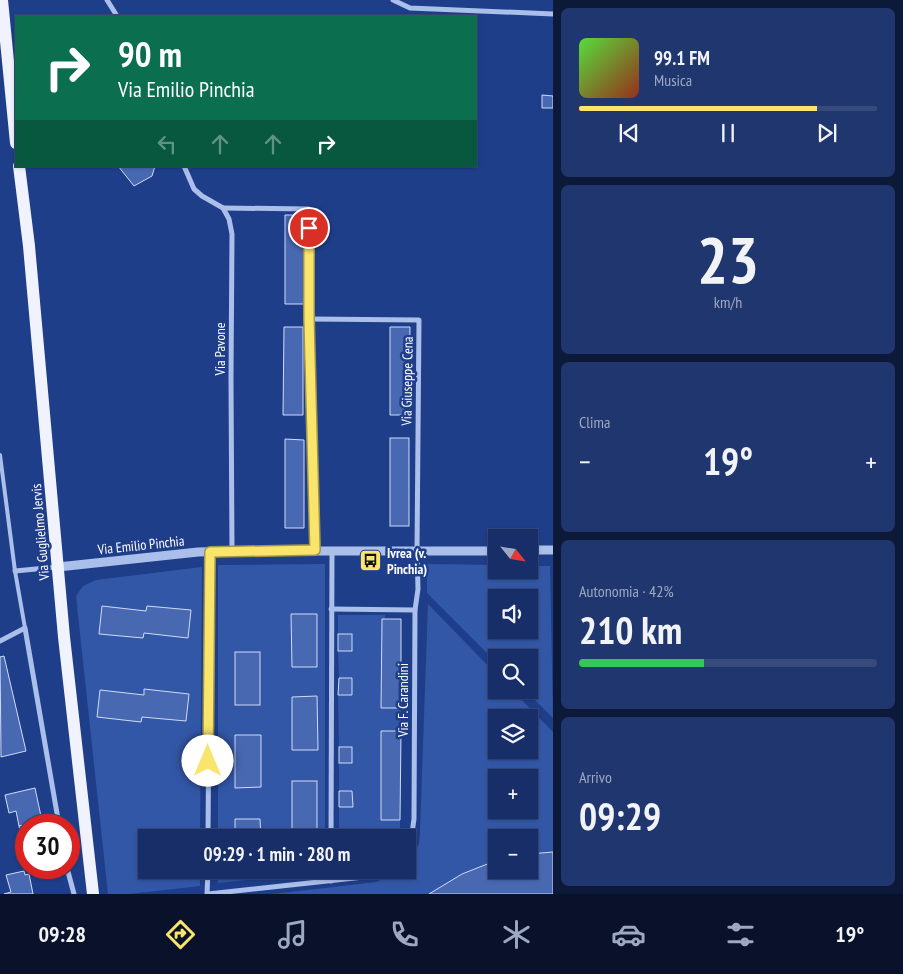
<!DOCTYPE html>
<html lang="it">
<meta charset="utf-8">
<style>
body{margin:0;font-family:"PT Sans Narrow",sans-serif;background:#20366e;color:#f1f3f6;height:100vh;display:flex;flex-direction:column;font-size:19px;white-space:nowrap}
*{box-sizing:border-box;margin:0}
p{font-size:16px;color:#9ea8c0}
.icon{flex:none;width:28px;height:28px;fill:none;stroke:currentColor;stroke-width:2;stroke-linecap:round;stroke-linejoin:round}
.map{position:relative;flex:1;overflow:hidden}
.drawer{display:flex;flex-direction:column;gap:8px;padding:8px;background:#0d1939;width:350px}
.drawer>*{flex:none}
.guide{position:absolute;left:15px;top:15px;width:462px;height:152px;border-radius:0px;box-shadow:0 1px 4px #0004,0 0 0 1px #364a7c;background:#0b6e4f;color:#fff;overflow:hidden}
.needle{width:32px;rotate:120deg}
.tools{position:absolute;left:488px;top:529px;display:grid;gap:10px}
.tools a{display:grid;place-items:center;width:50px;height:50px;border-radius:0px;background:#172e68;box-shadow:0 1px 4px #0004,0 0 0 1px #364a7c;font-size:25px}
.speed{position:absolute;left:15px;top:814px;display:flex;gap:10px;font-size:25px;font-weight:700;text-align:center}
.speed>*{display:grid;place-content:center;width:65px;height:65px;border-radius:50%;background:#172e68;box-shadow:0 1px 4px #0004,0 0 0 1px #364a7c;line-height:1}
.speed .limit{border:8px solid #d22;background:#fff;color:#111}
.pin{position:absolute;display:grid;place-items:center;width:42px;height:42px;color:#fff;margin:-21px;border:2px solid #fff;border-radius:50%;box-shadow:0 1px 5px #0007}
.me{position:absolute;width:55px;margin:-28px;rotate:0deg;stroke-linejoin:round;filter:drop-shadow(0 0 4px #0008)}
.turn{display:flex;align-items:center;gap:18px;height:105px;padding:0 20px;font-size:22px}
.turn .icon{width:65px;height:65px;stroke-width:2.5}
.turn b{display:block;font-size:35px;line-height:42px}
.lanes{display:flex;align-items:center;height:48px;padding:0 20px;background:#0003;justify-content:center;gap:25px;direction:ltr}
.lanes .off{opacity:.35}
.big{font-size:38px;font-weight:800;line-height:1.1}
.drawer .tile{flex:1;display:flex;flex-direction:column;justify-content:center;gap:8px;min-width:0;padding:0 18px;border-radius:8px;background:#20366e}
.drawer .dial{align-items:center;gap:0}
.dial b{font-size:65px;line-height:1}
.song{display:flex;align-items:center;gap:15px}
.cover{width:60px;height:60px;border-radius:8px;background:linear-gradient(135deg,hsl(110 70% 55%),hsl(10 70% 35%))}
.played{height:5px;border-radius:2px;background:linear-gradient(90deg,#f9e56b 80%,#364a7c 80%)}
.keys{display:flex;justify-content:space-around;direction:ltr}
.heat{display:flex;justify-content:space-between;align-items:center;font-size:28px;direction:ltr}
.charge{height:8px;border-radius:4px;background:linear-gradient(90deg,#34c759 42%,#364a7c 0)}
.trip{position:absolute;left:138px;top:829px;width:278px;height:50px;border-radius:0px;background:#172e68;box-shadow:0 1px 4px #0004,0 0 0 1px #364a7c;font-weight:800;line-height:50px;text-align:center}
.tabs{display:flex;height:80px;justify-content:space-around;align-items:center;background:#09122a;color:#9ea8c0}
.tabs .icon{width:35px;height:35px}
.tabs .current{color:#f9e56b}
.tabs b{font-size:22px;color:#f1f3f6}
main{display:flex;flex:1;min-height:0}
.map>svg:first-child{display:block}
.green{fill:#3357a7;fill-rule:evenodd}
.building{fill:#4868b2;stroke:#d0dcf8}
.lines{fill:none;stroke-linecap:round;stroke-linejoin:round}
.service{stroke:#abbfeb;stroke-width:4}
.minor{stroke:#abbfeb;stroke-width:5}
.tertiary{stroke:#abbfeb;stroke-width:9}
.primary{stroke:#f0f3fe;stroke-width:12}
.route-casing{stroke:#a29546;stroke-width:12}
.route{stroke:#f9e56b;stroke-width:9}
.labels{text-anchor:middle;stroke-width:5;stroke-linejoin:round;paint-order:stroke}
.street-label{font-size:14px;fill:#fff;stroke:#1f3e8a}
.poi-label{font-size:14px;font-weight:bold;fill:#fff;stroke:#1f3e8a;text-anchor:start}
</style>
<main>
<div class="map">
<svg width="553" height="894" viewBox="0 0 553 894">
<rect width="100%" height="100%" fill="#1f3e8a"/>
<g class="green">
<path d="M325 564V837L218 838V565Z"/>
<path d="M427 564 496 565V570H529V566H550L553 718 525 690H529V658H496V662L427 593ZM496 598H529V630H496Z"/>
<path d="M202 567 200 837 146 838V870H200V886L129 894H108L76 596 83 586 96 580Z"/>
<path d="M428 604 496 674V690H512L553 732V894H273L376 882C386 879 396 870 406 870V864L419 844 420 832ZM496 718H529V750H496ZM496 778H529V810H496ZM496 838H529V870H496Z"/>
<path d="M338 615H385V619L382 620 381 707 401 708V731L381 732V819L400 820V837H339V807H353L352 791H339V763H352V747H339L338 695 352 694V679L339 678 338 651 352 650V635L338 634Z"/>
<path d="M218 870H325V872L218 883Z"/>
</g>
<g class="building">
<path d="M542 95 553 96V108H542Z"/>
<path d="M118 166H155L152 176 134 186Z"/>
<path d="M285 215H305L304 304H285Z"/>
<path d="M284 327H303V415H283Z"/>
<path d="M390 327H410L409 415H390Z"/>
<rect x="390" y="438" width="19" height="88"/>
<path d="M285 439 304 440V528H285Z"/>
<path d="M102 606 146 611 147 606 191 610 188 638 144 633 143 638 99 634Z"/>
<path d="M291 614H317V667H292Z"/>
<path d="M382 619H401V708H381Z"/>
<rect x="338" y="634" width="14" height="17"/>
<rect x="235" y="652" width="25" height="53"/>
<path d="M4 656 26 751 1 757 0 657Z"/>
<path d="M339 678H352V695H338Z"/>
<path d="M144 689 189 694 186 721 142 717 141 722 97 717 100 690 144 695Z"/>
<path d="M317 696 318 750H292V697Z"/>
<path d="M381 731H401L400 820H381Z"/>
<path d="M235 735H261V787L235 788Z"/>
<rect x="339" y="747" width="13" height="16"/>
<rect x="292" y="781" width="25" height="53"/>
<path d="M35 788 42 821 19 826 16 811 9 813 5 795Z"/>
<path d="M339 791H352L353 807H339Z"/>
<path d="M235 819H260L261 838H235Z"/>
<path d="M42 821 43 825H26V858L19 826Z"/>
<path d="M553 852V894H429L462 874 495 861 496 870H529V854Z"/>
<rect x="235" y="870" width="26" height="2"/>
<path d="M24 871 25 875 29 874 33 894H4L11 892 6 875Z"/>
</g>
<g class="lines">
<path class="service" d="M0 455 15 571 25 628"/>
<g class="minor">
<path d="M107 0 117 16"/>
<path d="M393 0 410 8 553 14"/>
<path d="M184 166 194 189 202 196 223 208 229 219 232 234 231 379 232 551"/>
<path d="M223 208 309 209V319L315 551"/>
<path d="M309 319 419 320 417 551 418 589 415 610 414 819 412 833 406 848"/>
<path d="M15 571 57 567"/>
<path d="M331 609 415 610"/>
<path d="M0 641 25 628 59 825"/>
<path d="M208 838 210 552"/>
<path d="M331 838 332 551"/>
<path d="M67 868 74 894"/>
<path d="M331 870V881"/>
<path d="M207 894 208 870"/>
<path d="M208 894 373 876 386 870"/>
</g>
<g class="tertiary">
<path d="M529 550H553"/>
<path d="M58 567 198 552 232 551H496"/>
</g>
<g class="primary">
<path d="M2 0 16 143"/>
<path d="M19 166 29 246 64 637 93 894"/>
</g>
</g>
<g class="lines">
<defs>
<path id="route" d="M208 761 210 552 315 550 309 319V228"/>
</defs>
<use href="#route" class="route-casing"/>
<use href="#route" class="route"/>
</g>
<defs>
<symbol id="bus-square" viewBox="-11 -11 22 22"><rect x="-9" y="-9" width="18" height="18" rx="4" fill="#f9e56b" stroke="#1f3e8a"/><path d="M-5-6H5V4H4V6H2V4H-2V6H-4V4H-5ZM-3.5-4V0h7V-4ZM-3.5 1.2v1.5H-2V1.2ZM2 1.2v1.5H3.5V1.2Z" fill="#111"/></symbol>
</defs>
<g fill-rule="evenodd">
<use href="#bus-square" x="358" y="548" width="25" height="25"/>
</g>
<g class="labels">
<g class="street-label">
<text transform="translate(220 349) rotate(-90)" y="5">Via Pavone</text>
<text transform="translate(407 381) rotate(-89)" y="5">Via Giuseppe Cena</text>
<text transform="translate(40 532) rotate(-95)" y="5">Via Guglielmo Jervis</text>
<text transform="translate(141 545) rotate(-6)" y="5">Via Emilio Pinchia</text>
<text transform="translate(403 700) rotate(-90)" y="5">Via F. Carandini</text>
</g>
<g class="poi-label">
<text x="387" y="558">Ivrea (v.<tspan x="387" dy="16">Pinchia)</tspan></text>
</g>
</g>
</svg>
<div class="tools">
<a><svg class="needle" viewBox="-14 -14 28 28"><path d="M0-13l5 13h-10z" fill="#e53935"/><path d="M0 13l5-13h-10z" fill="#9ea8c0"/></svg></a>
<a><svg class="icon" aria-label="sound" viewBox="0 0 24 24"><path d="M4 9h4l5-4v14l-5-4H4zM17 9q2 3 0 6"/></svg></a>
<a><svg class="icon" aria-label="search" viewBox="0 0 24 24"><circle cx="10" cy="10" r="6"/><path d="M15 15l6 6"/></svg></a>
<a><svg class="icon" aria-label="layers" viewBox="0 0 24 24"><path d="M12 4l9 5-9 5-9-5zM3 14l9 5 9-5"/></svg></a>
<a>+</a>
<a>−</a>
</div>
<div class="speed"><div class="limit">30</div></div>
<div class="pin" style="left:309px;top:228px;background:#d93025"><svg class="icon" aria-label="arrive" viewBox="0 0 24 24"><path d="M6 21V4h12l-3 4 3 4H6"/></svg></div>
<svg class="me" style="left:208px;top:761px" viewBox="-20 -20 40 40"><circle r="19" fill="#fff"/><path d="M0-13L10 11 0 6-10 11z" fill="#f9e56b"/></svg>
<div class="trip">09:29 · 1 min · 280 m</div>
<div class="guide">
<div class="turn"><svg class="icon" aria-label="right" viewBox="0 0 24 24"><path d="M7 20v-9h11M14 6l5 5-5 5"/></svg><div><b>90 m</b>Via Emilio Pinchia</div></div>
<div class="lanes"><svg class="icon off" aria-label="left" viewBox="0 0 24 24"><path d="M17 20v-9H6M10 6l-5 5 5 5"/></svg><svg class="icon off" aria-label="ahead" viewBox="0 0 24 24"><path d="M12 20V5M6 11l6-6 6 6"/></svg><svg class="icon off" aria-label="ahead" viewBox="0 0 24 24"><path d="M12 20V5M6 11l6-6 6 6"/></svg><svg class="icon" aria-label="right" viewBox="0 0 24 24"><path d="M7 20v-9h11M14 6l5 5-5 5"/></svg></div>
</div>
</div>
<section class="drawer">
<div class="tile">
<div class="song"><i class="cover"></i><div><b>99.1 FM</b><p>Musica</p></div></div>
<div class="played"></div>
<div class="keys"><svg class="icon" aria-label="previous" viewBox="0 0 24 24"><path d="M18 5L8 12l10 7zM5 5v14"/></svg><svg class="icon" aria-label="pause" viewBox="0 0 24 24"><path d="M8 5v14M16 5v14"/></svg><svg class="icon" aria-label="next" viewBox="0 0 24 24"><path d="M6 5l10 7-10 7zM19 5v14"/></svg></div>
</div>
<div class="tile dial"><b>23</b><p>km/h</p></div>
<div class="tile"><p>Clima</p>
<div class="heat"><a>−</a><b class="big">19°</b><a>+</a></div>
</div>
<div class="tile"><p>Autonomia · 42%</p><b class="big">210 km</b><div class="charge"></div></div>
<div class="tile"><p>Arrivo</p><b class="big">09:29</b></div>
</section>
</main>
<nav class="tabs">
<b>09:28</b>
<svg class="icon current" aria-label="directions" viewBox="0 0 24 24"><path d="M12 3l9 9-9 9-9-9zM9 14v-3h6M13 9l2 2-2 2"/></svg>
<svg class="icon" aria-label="music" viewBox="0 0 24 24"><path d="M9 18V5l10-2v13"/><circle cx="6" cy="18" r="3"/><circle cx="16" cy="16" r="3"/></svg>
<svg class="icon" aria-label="phone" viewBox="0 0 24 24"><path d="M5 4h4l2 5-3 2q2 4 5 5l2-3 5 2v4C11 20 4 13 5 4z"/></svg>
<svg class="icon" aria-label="climate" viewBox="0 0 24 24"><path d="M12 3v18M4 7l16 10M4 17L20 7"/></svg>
<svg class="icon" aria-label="car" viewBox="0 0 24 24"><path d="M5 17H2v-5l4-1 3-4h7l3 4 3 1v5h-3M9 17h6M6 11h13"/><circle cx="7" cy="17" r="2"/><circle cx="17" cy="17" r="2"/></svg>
<svg class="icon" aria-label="filters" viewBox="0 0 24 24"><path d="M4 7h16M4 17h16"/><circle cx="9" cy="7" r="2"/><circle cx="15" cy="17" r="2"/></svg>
<b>19°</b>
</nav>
